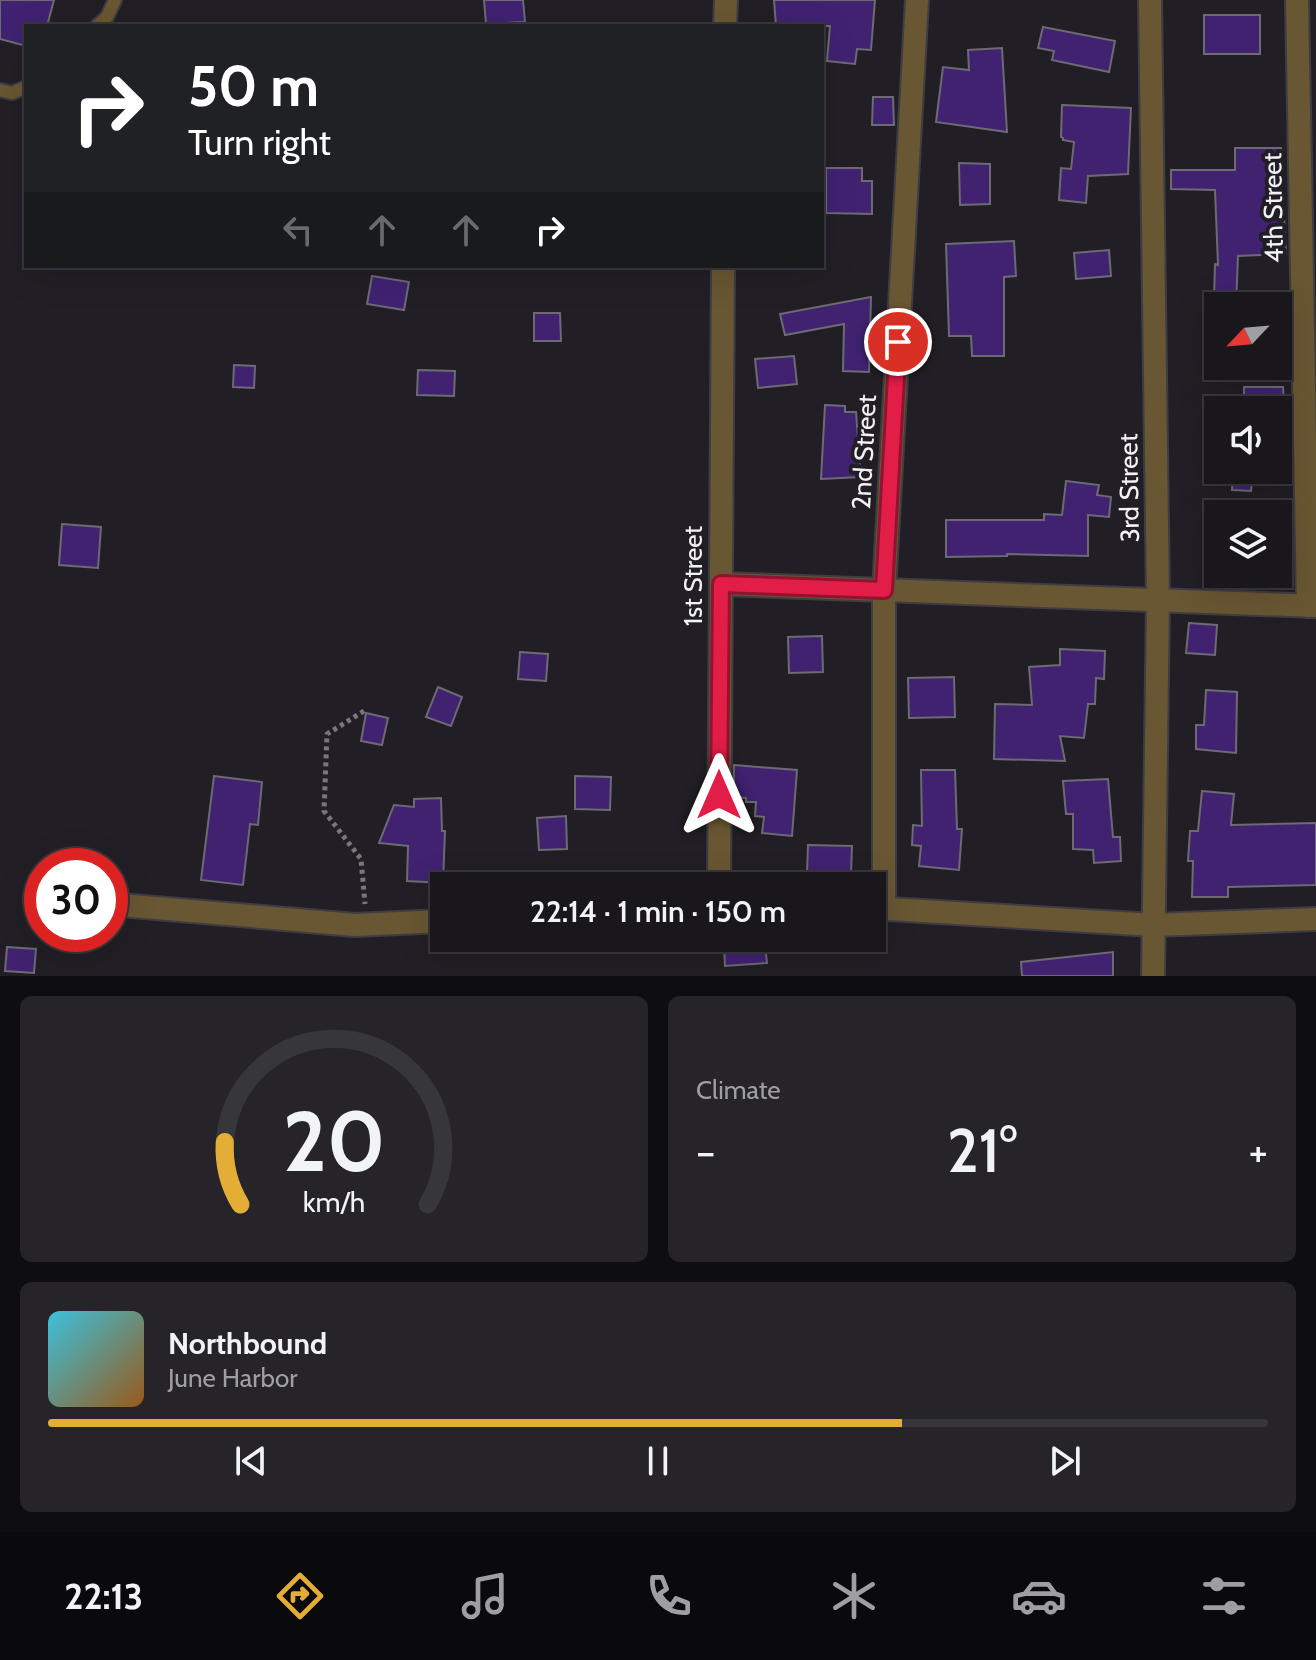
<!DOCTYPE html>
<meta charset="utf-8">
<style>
body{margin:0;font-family:Cabin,sans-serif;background:#262429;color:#f1f3f6;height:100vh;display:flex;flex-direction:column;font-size:30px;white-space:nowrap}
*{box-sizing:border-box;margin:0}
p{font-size:26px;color:#9f9fa3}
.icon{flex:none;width:44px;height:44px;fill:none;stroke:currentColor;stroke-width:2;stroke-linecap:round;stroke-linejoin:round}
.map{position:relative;height:976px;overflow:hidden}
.drawer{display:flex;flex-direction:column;gap:20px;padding:20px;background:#0e0d0f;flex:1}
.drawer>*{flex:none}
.top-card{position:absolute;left:24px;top:24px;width:800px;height:244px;border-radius:0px;box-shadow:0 8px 32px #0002,0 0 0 2px #37363b;background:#202124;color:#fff;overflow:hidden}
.needle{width:52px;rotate:244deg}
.buttons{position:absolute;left:1204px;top:292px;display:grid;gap:16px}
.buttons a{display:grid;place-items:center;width:88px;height:88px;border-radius:0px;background:#19171c;box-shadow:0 8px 32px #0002,0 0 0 2px #37363b;font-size:40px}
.speed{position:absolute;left:24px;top:848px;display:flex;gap:16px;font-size:40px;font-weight:700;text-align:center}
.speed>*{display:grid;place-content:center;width:104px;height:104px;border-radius:50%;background:#19171c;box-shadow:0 8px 32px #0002,0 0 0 2px #37363b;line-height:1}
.speed .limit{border:12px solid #d22;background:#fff;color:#111}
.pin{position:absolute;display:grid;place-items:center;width:68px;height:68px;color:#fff;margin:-34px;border:4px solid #fff;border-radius:50%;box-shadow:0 2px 8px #0007}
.me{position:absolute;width:88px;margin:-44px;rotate:0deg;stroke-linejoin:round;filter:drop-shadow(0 0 6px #0008)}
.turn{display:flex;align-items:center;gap:28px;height:168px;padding:0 32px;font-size:36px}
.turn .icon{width:104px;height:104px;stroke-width:2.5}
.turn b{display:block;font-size:56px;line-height:68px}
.lanes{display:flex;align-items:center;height:76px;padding:0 32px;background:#0003;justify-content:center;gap:40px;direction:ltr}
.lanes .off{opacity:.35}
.big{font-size:60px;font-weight:600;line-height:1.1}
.drawer .card{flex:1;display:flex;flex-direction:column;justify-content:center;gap:12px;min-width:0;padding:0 28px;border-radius:12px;background:#262429}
.drawer .dial{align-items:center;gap:0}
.dial svg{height:208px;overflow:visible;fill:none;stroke:#37363b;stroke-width:7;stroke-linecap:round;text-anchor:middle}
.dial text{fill:#f1f3f6;stroke:none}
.song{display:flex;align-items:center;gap:24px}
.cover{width:96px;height:96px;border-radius:12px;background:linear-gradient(135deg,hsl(190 70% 55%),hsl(30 70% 35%))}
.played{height:8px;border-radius:4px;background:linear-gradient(90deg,#e4ad35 70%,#37363b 70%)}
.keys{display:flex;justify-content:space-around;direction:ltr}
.heat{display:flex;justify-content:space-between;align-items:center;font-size:44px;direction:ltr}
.drawer .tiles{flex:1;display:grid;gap:20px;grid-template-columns:1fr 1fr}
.card:last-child{grid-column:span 2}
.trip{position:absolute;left:430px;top:872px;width:456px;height:80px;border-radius:0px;background:#19171c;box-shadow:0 8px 32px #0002,0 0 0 2px #37363b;font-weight:600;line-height:80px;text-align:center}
.menu{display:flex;height:128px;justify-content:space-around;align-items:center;background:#0a090b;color:#9f9fa3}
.menu .icon{width:56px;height:56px}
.menu .active{color:#e4ad35}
.menu b{font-size:36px;color:#f1f3f6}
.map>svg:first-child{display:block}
.building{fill:#402271;stroke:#6c6a72;stroke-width:2}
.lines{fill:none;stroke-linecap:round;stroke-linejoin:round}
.service-casing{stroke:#3e3d42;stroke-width:16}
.minor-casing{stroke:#3e3d42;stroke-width:26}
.path{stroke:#78777c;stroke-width:5;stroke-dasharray:4 4;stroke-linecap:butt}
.service{stroke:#695632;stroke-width:12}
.minor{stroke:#695632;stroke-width:22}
.route-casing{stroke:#92132f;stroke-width:20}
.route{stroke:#e11d48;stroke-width:14}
.labels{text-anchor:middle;stroke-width:8;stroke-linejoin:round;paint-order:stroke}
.street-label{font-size:26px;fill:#f3f2f7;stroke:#211f25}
</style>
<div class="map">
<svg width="1316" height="976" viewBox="0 0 1316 976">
<rect width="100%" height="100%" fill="#211f25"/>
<g class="building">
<path d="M0 0H54L47 26H26V46L0 39Z"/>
<path d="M484 0H523L525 22 486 24Z"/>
<path d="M774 0H875L871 50 857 49 855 64 827 61 830 26H776Z"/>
<rect x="1204" y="15" width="56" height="39"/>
<path d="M1043 27 1115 41 1109 72 1052 60 1054 51 1038 48Z"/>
<path d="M1002 48 1007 132 936 122 943 67 969 70 968 50Z"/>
<path d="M873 97H893L894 125H872Z"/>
<path d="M1062 105 1131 108 1128 174 1088 176 1086 203 1059 200 1061 168 1071 169 1074 142 1063 140V138L1061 137Z"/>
<path d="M1235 148H1281V216H1284L1286 254 1238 256 1236 306H1219V299H1214L1215 264 1218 265 1215 190 1171 189V170H1235Z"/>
<path d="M959 163 990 164V204L960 205Z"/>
<path d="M826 168H862V181H872V214L826 213Z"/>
<path d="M1014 241 1016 276 1004 277V356H972L971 336H949L946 244Z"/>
<path d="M1109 250 1111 276 1076 279 1074 253Z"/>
<path d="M372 276 409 282 404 310 367 304Z"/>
<path d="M871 297 869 372 843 371 844 324 785 335 780 314Z"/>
<path d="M534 313H560L561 341H534Z"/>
<path d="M794 356 797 384 758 388 755 359Z"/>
<path d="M234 365 255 366 254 388 233 387Z"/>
<path d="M418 370 455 371 454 396 417 395Z"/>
<path d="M1244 387H1283L1284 410H1244Z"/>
<path d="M825 405 845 406V412H856L861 477 821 479Z"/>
<path d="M1233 470H1253L1251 491 1232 490Z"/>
<path d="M1066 481 1099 485 1097 495 1111 497 1109 517 1088 515V556L1007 554V556L946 557V520H1044V514L1062 515Z"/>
<path d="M62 524 101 527 98 568 59 565Z"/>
<path d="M1189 623 1217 625 1215 655 1186 653Z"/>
<path d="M822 636 823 672 789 673 788 637Z"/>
<path d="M1060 649 1105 651 1104 679 1096 678 1095 704H1088L1084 738 1060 736 1065 761 994 759 995 704 1032 705 1029 667 1060 665Z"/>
<path d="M520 652 548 654 546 681 518 679Z"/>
<path d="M954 677 955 717 909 718 908 678Z"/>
<path d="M438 687 462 697 451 726 426 717Z"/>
<path d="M1206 690 1237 692 1236 753 1196 749V725H1204Z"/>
<path d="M366 713 388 718 382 745 361 741Z"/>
<path d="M734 765 797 770 792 836 762 833 764 817 755 816 756 802H746V798L734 797Z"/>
<path d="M921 770H955L957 829H962L959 870 919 866 921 846 912 845 913 825 922 826Z"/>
<path d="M214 776 262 782 258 825 250 824 243 885 201 880Z"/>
<path d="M575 776 611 777 610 810 575 809Z"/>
<path d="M1108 779 1113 837H1120L1121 861 1094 863 1093 850 1073 849V814H1066L1063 781Z"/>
<path d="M1202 791 1234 794 1231 825 1316 823V885L1228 887V897H1192L1193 861H1188L1190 831H1198Z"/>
<path d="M441 798 442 831H445L443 883 407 881 408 846 379 843 394 805 414 807V799Z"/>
<path d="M566 816 567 849 539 850 537 818Z"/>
<path d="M808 845 852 846 851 873 807 872Z"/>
<path d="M765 944 767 963 725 966 724 946Z"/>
<path d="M7 947 36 949 34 973 5 971Z"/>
<path d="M1113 952V976H1022L1021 962Z"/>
</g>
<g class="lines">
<defs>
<g id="service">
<path d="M97 26 107 17 115 0"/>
<path d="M0 90 12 93 26 87"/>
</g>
<g id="minor">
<path d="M1150 0 1158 600 1153 976"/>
<path d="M1297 0 1308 606"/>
<path d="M725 26 726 0"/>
<path d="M721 584 1316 606"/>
<path d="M719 886 723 266"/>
<path d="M120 905 355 925 444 921"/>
<path d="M884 907V590L917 0"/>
<path d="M872 908 1154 925 1316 919"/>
</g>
</defs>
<use href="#service" class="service-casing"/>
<use href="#minor" class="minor-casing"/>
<path class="path" d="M364 711 327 734 324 811 361 859 365 904"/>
<use href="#service" class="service"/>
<use href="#minor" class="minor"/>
</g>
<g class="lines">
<defs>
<path id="route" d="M719 795 721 584 884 590 898 342"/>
</defs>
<use href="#route" class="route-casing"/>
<use href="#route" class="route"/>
</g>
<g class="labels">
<g class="street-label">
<text transform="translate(1273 208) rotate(-91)" y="9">4th Street</text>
<text transform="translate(864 452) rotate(-87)" y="9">2nd Street</text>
<text transform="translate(1129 488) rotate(-91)" y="9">3rd Street</text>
<text transform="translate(693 576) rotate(-90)" y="9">1st Street</text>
</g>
</g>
</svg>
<div class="buttons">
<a><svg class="needle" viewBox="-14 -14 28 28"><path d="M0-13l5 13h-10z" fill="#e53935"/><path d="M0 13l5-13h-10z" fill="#9f9fa3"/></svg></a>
<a><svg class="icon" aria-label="sound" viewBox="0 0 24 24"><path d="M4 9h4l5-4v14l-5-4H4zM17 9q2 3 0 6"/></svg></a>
<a><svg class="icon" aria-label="layers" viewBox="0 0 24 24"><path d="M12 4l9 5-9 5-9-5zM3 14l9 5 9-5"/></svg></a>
</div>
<div class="speed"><div class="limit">30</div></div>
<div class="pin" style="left:898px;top:342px;background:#d93025"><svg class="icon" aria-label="arrive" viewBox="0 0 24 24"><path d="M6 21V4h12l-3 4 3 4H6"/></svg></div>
<svg class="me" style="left:719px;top:795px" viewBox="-20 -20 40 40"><path d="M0-17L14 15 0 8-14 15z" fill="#e11d48" stroke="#fff" stroke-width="4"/></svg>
<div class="trip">22:14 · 1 min · 150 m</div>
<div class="top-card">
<div class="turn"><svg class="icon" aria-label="right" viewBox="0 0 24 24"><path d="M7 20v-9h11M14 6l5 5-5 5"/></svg><div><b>50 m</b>Turn right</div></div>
<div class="lanes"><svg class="icon off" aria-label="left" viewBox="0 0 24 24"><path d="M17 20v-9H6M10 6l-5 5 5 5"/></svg><svg class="icon off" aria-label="ahead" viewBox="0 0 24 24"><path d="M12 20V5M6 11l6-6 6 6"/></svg><svg class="icon off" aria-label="ahead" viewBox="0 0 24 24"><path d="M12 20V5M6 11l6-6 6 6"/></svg><svg class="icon" aria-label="right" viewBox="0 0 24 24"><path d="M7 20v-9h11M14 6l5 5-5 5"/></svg></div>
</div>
</div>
<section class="drawer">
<div class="tiles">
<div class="card dial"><svg viewBox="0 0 100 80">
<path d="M14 69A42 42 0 1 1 86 69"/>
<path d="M14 69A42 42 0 0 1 8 45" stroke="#e4ad35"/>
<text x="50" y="56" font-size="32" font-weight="700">20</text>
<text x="50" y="72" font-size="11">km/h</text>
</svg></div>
<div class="card"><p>Climate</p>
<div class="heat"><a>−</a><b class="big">21°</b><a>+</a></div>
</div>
<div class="card">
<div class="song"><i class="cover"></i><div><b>Northbound</b><p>June Harbor</p></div></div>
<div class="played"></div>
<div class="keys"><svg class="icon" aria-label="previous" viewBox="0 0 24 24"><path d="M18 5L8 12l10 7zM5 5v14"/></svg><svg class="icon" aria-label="pause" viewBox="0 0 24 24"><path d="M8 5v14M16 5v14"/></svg><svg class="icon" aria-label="next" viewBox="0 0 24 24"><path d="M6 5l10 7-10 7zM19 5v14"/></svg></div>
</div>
</div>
</section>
<nav class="menu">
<b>22:13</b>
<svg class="icon active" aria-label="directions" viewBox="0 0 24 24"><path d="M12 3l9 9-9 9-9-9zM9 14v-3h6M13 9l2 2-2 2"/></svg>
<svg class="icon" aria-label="music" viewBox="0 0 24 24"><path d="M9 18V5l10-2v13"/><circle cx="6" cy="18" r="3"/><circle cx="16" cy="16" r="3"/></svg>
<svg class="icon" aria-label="phone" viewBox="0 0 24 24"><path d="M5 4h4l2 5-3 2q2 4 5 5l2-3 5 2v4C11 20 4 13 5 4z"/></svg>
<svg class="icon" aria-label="climate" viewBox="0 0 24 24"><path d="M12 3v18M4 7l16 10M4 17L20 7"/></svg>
<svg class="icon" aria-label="car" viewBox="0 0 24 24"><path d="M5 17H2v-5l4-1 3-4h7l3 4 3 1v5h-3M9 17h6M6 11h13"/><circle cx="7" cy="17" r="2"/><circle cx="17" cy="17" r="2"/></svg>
<svg class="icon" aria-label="filters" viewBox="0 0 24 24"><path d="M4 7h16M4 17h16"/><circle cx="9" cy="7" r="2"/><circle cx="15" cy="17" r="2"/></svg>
</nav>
